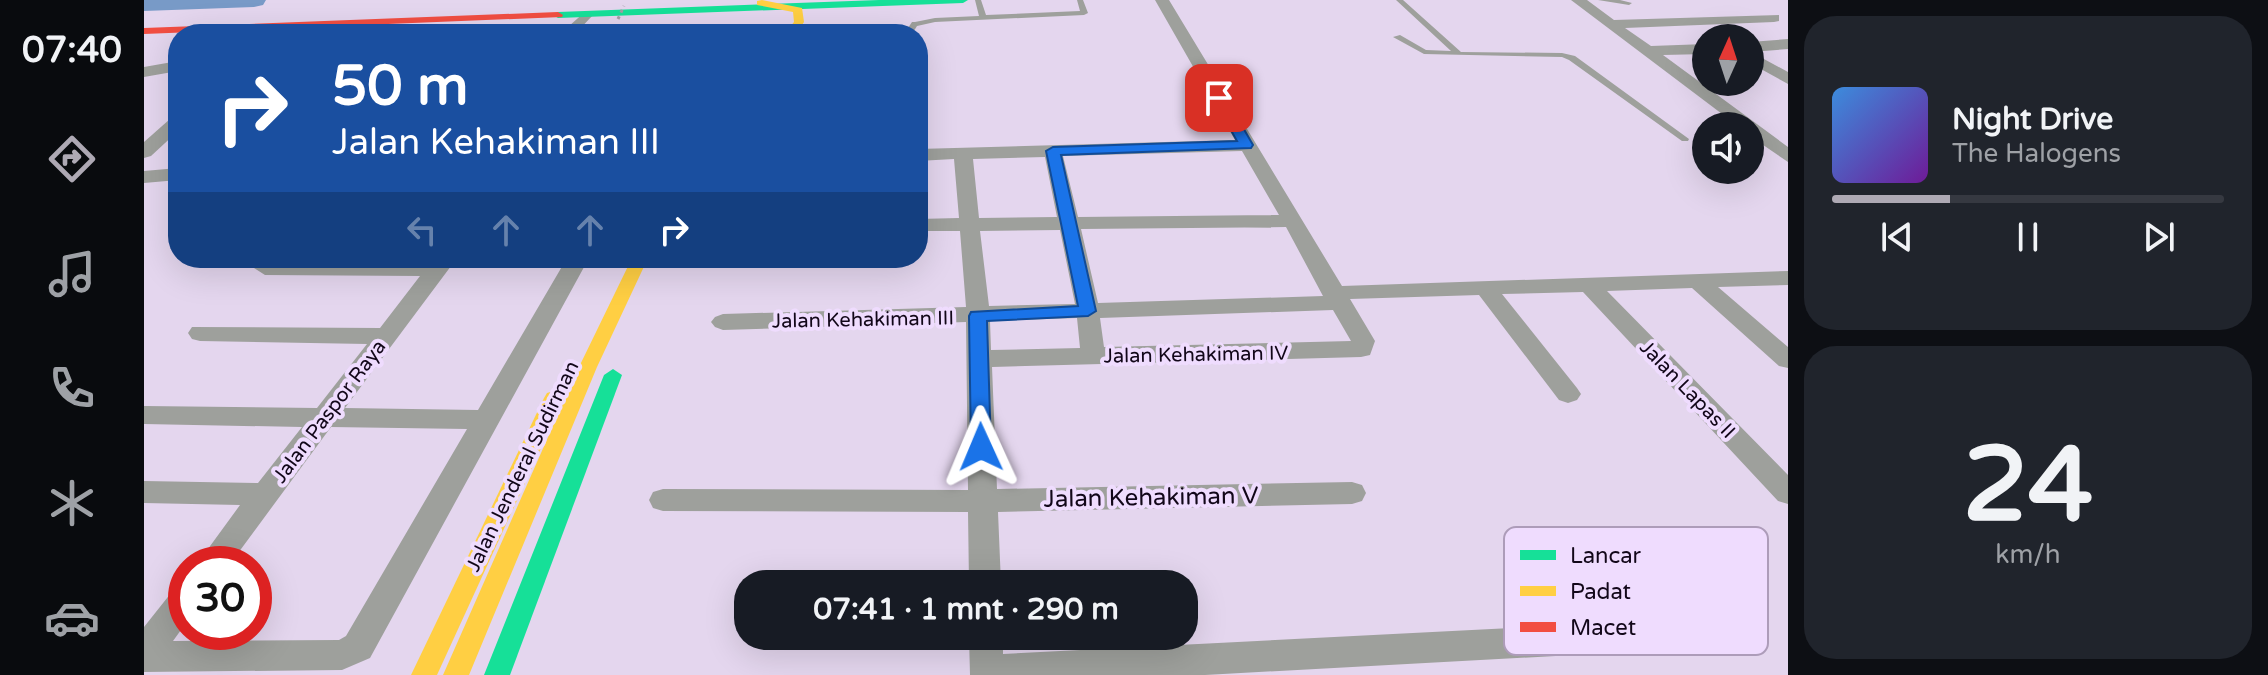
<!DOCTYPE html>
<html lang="id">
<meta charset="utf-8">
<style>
body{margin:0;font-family:"Varela Round",sans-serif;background:#20242c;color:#f1f3f6;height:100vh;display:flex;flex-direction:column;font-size:30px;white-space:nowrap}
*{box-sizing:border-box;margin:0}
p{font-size:26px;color:#9ea1a6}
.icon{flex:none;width:44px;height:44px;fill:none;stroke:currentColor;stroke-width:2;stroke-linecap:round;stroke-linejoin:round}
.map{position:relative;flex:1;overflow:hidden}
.panel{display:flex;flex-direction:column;gap:16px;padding:16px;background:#0d0f14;width:480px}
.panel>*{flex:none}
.banner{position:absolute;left:24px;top:24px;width:760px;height:244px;border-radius:32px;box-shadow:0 8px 32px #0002;background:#1a4fa0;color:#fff;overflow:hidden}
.needle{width:52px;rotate:3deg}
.controls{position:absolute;left:1548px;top:24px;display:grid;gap:16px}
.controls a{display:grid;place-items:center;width:72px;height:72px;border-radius:50%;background:#171b24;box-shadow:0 8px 32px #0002;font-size:40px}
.speed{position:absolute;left:24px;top:546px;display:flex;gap:16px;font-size:40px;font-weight:700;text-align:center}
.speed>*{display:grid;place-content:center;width:104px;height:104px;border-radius:50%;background:#171b24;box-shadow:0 8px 32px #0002;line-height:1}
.speed .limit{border:12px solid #d22;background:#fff;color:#111}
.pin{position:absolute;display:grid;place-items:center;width:68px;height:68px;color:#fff;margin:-34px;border-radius:16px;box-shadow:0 4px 12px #0006}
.me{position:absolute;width:88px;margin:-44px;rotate:359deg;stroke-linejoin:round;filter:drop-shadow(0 0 6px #0008)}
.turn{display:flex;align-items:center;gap:28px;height:168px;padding:0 32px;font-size:36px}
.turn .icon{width:104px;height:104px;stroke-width:2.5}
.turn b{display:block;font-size:56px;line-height:68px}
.lanes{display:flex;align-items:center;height:76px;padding:0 32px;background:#0003;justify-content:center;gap:40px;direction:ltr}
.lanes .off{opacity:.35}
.panel .tile{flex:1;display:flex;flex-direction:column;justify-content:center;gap:12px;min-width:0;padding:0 28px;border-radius:32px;background:#20242c}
.panel .dial{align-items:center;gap:0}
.dial b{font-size:104px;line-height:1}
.song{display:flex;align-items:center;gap:24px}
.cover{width:96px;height:96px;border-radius:12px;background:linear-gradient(135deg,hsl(210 70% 55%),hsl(280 70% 35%))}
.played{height:8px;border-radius:4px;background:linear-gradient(90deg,#aea9b4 30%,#363941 30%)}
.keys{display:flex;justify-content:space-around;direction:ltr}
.trip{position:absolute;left:590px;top:570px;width:464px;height:80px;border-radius:32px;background:#171b24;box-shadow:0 8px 32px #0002;font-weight:700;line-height:80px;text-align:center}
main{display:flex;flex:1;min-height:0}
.tabs{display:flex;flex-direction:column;width:144px;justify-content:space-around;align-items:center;background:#090b0e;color:#9ea1a6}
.tabs .icon{width:56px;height:56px}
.tabs .current{color:#aea9b4}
.tabs b{font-size:36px;color:#f1f3f6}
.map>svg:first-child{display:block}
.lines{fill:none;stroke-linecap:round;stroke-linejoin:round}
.river{fill:#789ac7;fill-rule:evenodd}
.lane{fill:#9ea09c;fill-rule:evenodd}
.street{fill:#9ea09c;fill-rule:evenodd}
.fast{fill:#16e098;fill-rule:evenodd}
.slow{fill:#ffcf43;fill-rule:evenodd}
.jam{fill:#f24e42;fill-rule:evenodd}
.path-bridge{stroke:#a29ea4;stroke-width:3;stroke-dasharray:3 4;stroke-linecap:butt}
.route{fill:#1a73e8;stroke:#114b97;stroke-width:2}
.labels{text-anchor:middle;stroke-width:8;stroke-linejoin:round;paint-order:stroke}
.street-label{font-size:20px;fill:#120719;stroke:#efdcfe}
.near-street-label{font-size:24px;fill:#120719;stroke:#efdcfe}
.key{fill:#efdcfe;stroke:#ad9cb9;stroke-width:2}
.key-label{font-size:22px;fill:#120719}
</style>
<main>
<nav class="tabs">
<b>07:40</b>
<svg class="icon current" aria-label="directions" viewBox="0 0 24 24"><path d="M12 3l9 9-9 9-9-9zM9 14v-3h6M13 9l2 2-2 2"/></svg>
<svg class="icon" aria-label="music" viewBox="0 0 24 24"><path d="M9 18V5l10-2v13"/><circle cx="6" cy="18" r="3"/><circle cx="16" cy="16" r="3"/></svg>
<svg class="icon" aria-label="phone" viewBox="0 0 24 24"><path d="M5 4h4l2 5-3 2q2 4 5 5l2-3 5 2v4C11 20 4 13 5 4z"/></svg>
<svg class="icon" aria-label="climate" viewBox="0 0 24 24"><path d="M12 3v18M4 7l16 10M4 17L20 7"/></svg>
<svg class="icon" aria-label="car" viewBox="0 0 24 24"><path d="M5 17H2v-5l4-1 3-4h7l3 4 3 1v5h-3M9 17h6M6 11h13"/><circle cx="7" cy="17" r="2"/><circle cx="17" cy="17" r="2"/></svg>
</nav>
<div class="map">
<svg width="1644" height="675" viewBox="0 0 1644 675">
<rect width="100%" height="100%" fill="#e4d6ee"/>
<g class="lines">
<path class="river" d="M0 0H122L119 5 110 7 0 11Z"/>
<g class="lane">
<path d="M831 0H837L842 15 936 11 933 0H939L944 13 940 15 791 22 773 26 768 34H760L768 22H771L791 18 835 16Z"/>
<path d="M1252 0H1259L1317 52 1418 53 1431 56 1545 139 1544 141H1538L1425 60 1418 57 1280 54 1249 37 1256 35 1282 50 1307 51Z"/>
<path d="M1454 0H1476L1488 3 1485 5Z"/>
</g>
<g class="street">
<path d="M1011 0H1025L1198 286 1644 271V285L1574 287 1644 347V368L1635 366 1548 288 1463 291 1644 475V504L1634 501 1439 292 1358 294 1433 388 1437 394 1433 400 1424 403 1415 400 1335 295 1206 299 1231 341 1226 355 1217 357 848 367 853 489 1208 482 1218 485 1222 493 1218 501 1208 504 854 512 857 584H825L824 512 519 511 509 508 505 500 509 492 519 489 824 490 822 322 579 330 571 327 567 322 571 317 579 314 822 307 816 231H774V219L815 218 810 159 774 161V149L1091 140ZM1098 151 1135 215 934 217 919 156ZM901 157 913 217 835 218 829 159ZM1142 227 1179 296 954 303 937 229ZM916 230 931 304 845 306 836 231ZM1189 310 1207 341 960 347 956 318ZM933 318 936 348 847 350 846 321Z"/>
<path d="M1427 0H1443L1470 20 1635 15V21L1630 22 1481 28 1507 46 1562 44V54L1519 55 1644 147V162L1606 136V126H1594Z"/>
<path d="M442 11 449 15 431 34H416Z"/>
<path d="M1644 39V49L1607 52 1644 72V84L1606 63V42Z"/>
<path d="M34 61V71L0 77V67Z"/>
<path d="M34 118V131L7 156 0 158V142L26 119Z"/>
<path d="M34 168V180L0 183V171Z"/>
<path d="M291 258H313L201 408 334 410 423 258H445L226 658 198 670 0 672V627L31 588 42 584V623L29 641 195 640 202 636 323 429 187 427 86 564H53L96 505 0 503V481L114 483 158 427 0 424V406L173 408 223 344 56 341 48 339 44 333 48 327 236 328 276 276 121 275 110 268 121 261 287 263Z"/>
<path d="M1466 623 1478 627 1483 638 1478 649 1466 653 1061 675H826L825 636H859V654Z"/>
</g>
<g class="fast">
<path d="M735 0H824L819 3 414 18 409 15 414 12Z"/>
<path d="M469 369 478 375 366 675H340L460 375Z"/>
</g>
<g class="slow">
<path d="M618 0 658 8 660 22 652 34H640L650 22 649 12 613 5V1Z"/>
<path d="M488 258H504L453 367 325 675H299L435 367Z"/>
<path d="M410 391 417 393 420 398 293 675H267L400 398 403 393Z"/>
</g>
<path class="jam" d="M414 12 419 15 418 17 0 34V28Z"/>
<path class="path-bridge" d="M474 19 480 6"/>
</g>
<path class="route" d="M1075 95 1082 98 1109 145 1107 148 917 155 952 311 944 316 843 321 847 447 844 453H830L827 447 825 316 827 312 934 306 902 151 909 147 1093 141 1069 98Z"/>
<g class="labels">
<g class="street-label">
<text transform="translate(719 319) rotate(-1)" y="7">Jalan Kehakiman III</text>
<text transform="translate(1052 354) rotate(-1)" y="7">Jalan Kehakiman IV</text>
<text transform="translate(1544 389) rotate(46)" y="7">Jalan Lapas II</text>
<text transform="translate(185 411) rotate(-53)" y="7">Jalan Paspor Raya</text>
<text transform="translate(378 466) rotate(-64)" y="7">Jalan Jenderal Sudirman</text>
</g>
<g class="near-street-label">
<text transform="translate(1007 497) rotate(-1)" y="8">Jalan Kehakiman V</text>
</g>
</g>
<rect x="1360" y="527" width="264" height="128" rx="12" class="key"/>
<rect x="1376" y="550" width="36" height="10" fill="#16e098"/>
<rect x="1376" y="586" width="36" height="10" fill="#ffcf43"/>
<rect x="1376" y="622" width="36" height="10" fill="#f24e42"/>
<g class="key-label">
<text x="1426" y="563">Lancar</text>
<text x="1426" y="599">Padat</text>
<text x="1426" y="635">Macet</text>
</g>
</svg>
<div class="controls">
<a><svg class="needle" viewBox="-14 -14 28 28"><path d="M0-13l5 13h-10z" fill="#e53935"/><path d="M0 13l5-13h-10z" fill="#9ea1a6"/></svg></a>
<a><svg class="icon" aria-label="sound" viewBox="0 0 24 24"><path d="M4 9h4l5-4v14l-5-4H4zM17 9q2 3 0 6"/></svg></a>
</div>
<div class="speed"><div class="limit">30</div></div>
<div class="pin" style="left:1075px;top:98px;background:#d93025"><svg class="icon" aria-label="arrive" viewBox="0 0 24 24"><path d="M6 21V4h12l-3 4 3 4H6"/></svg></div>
<svg class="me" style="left:837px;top:447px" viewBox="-20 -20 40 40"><path d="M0-17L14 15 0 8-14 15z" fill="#1a73e8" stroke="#fff" stroke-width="4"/></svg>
<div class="trip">07:41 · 1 mnt · 290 m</div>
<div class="banner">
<div class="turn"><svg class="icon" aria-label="right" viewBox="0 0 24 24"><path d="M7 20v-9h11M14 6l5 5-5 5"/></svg><div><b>50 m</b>Jalan Kehakiman III</div></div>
<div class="lanes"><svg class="icon off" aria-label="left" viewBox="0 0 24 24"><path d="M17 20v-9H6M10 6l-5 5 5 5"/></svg><svg class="icon off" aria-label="ahead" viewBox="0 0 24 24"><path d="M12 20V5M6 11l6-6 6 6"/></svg><svg class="icon off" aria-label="ahead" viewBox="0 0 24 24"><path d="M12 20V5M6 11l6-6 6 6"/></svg><svg class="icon" aria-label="right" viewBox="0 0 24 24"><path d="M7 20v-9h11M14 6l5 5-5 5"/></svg></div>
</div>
</div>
<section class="panel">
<div class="tile">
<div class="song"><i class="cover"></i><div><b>Night Drive</b><p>The Halogens</p></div></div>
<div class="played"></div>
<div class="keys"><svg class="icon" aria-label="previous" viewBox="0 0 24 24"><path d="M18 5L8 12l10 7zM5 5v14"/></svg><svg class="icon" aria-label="pause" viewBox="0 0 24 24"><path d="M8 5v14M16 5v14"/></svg><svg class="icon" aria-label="next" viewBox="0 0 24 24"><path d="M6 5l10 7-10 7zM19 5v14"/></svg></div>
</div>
<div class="tile dial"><b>24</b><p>km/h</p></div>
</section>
</main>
